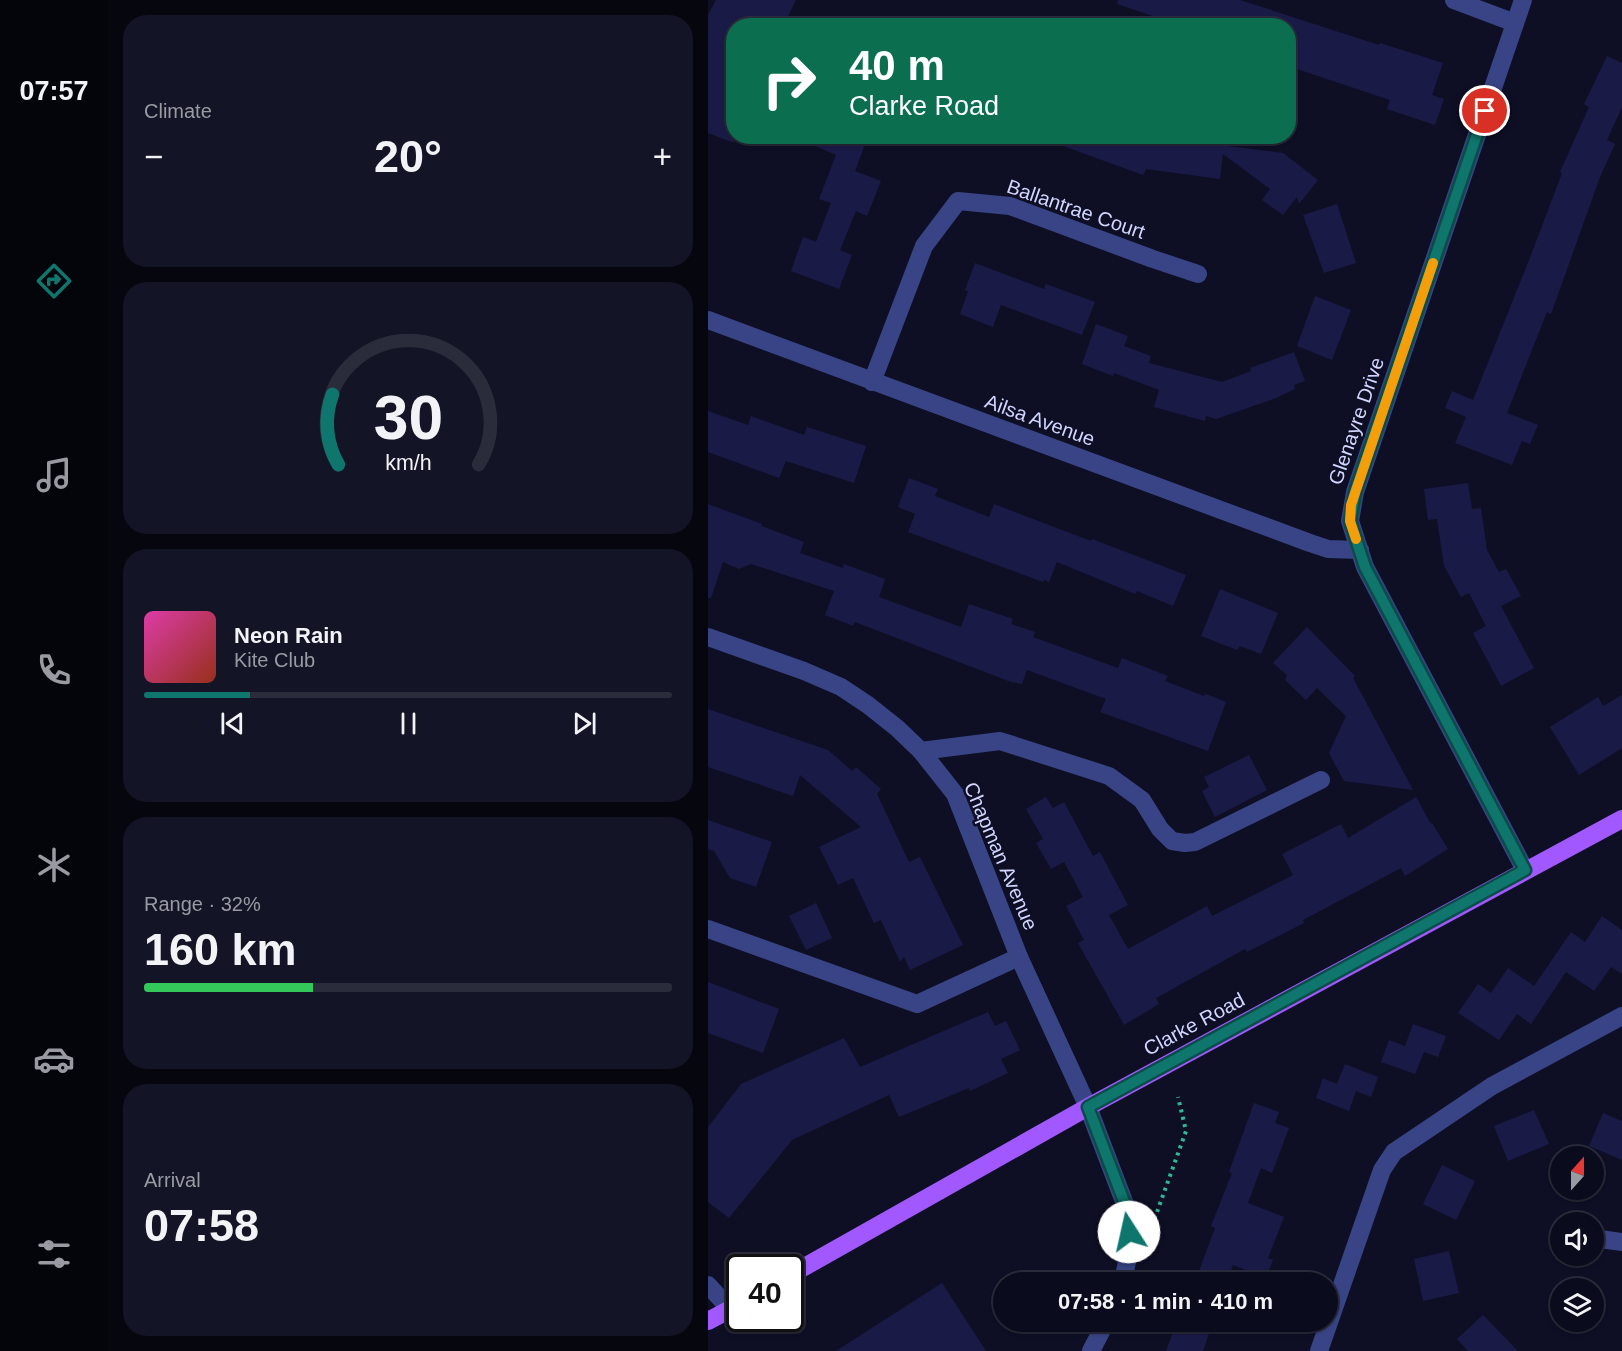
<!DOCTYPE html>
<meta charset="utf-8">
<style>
body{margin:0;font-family:Helvetica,sans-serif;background:#131425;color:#f1f3f6;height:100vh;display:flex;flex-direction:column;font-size:22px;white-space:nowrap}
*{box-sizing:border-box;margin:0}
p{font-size:20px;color:#999ba3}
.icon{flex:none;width:33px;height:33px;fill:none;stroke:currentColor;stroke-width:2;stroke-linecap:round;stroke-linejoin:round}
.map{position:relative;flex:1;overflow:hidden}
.side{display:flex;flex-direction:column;gap:15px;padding:15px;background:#06060f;width:600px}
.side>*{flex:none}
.hud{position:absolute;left:18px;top:18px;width:570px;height:126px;border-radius:24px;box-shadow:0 2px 4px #0004,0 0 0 2px #2a2b3b;background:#0b6e4f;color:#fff;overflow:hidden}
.needle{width:39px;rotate:21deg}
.tools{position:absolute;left:842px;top:1146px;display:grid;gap:12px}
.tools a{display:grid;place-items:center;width:54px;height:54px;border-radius:50%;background:#0a0b1c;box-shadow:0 2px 4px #0004,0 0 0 2px #2a2b3b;font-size:30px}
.speed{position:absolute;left:18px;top:1254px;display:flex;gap:12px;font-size:30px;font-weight:700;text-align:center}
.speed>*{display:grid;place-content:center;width:78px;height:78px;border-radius:50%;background:#0a0b1c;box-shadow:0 2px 4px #0004,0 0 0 2px #2a2b3b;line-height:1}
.speed .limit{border:3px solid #111;border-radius:9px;background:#fff;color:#111}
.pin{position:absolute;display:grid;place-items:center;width:51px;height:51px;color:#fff;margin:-26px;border:3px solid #fff;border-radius:50%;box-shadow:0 2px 6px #0007}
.me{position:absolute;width:66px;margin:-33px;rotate:350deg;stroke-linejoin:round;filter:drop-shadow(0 0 4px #0008)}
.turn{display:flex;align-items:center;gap:21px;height:126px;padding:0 24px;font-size:27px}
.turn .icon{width:78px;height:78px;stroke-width:2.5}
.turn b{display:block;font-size:42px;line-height:51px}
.big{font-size:45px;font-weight:700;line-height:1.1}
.side .widget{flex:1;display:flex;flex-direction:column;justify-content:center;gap:9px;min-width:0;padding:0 21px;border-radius:24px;background:#131425}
.side .dial{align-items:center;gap:0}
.dial svg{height:156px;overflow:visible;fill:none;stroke:#2a2b3b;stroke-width:7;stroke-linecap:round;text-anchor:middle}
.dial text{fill:#f1f3f6;stroke:none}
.song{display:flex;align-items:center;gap:18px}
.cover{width:72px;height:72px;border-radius:9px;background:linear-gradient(135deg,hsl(320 70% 55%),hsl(10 70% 35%))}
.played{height:6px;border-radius:3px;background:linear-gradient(90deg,#0f766e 20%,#2a2b3b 20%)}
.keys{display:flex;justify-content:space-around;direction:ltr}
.heat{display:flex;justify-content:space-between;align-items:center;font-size:33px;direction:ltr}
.charge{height:9px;border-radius:4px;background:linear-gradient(90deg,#34c759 32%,#2a2b3b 0)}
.trip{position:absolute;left:285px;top:1272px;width:345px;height:60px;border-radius:30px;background:#0a0b1c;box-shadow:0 2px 4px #0004,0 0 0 2px #2a2b3b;font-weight:700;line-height:60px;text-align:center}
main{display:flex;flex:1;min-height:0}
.menu{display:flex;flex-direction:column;width:108px;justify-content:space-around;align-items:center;background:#04040b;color:#999ba3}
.menu .icon{width:42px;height:42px}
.menu .on{color:#0f766e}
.menu b{font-size:27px;color:#f1f3f6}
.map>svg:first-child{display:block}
.building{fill:#1a1a47}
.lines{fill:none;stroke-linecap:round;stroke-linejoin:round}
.path{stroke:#2cb995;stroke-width:4;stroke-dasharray:3 4.5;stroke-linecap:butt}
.minor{stroke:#384485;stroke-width:18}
.major{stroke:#a159ff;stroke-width:18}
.route-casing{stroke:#0a4d48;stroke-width:15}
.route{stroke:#0f766e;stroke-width:10}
.slow{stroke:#f59e0b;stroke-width:10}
.labels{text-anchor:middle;stroke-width:5;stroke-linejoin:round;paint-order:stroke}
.street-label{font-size:20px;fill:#d2d6ff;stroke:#0e0f25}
</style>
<main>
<nav class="menu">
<b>07:57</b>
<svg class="icon on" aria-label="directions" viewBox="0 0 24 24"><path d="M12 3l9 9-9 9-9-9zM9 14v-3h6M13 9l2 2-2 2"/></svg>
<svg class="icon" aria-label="music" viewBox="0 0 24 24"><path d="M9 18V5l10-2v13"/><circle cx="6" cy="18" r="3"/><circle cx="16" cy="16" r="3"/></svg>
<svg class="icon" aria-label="phone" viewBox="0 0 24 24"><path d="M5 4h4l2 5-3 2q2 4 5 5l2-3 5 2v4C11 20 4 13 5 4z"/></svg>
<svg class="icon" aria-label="climate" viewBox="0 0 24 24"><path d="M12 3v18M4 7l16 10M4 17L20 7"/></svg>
<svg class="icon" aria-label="car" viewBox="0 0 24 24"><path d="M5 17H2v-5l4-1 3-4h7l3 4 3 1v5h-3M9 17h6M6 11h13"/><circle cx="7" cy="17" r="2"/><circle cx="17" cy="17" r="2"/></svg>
<svg class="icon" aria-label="filters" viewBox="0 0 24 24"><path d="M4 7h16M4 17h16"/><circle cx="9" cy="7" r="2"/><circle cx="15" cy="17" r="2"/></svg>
</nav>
<section class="side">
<div class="widget"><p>Climate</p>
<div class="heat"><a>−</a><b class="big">20°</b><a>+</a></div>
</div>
<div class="widget dial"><svg viewBox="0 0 100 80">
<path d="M14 69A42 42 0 1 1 86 69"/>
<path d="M14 69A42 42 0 0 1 11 33" stroke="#0f766e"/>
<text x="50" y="56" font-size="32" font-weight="700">30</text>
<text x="50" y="72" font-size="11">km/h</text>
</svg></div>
<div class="widget">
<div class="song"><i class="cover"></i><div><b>Neon Rain</b><p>Kite Club</p></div></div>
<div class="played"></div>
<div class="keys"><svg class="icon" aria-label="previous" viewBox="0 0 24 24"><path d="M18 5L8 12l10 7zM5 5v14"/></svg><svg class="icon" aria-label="pause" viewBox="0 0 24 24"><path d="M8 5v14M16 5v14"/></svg><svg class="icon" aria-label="next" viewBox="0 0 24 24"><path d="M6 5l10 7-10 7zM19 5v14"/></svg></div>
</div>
<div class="widget"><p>Range · 32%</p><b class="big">160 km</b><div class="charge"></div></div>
<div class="widget"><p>Arrival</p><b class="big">07:58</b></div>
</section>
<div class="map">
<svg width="914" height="1351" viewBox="0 0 914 1351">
<rect width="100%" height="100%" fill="#0e0f25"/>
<g class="building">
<path d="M8 0H88L75 26H26V143L0 133V15Z"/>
<path d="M410 0H532L671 45 672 43 735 63 724 95 736 99 727 125 679 109 682 100 586 68 587 64 580 62V26H445L448 17 409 4Z"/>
<path d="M899 56 914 63V107L899 140 907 144 892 177 843 314 839 312 799 413 830 425 822 444 814 441 804 465 747 443 758 417 737 408 744 391 765 400 823 255 854 173 852 172 881 107 876 104Z"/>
<path d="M84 136H160L147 171 173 181 159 216 148 211 132 250 144 255 131 289 83 271 95 237 108 242 123 203 111 199 128 155Z"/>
<path d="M336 136H440L575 153 610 180 591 204 589 197 575 215 554 200 562 189 515 154 512 179 438 169 435 175 336 139Z"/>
<path d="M629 204 648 263 616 273 595 215Z"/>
<path d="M267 263 336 289 338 284 387 302 374 335 293 305 285 327 252 314 260 291 257 290Z"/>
<path d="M607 296 643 310 624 360 589 346Z"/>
<path d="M388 324 420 336 416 346 443 356 441 363 514 382 543 371 542 368 586 352 597 381 586 385 587 389 568 398 508 419 498 416 497 421 446 407 451 390 406 373 405 376 374 364Z"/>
<path d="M0 411 40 425 43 416 96 435 99 427 158 446 146 483 78 461 71 478 0 452Z"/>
<path d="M201 478 230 489 227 496 281 517 286 504 383 541 384 539 478 575 465 606 429 591 427 594 349 562 341 582 336 580 335 582 200 532 207 514 190 507Z"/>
<path d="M760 483 764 509 773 508 779 550 791 572 798 569 813 596 793 606 826 668 793 686 765 633 778 626 761 593 753 597 736 566 729 519 720 520 716 489Z"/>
<path d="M0 504 54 524 53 526 96 542 92 553 135 568 136 564 177 579 171 597 253 627 261 604 305 619 303 624 327 632 325 637 410 668 414 658 460 676 457 681 496 696 498 694 518 702 500 751 392 712 398 699 319 670 314 684 303 682 147 622 145 626 117 615 126 591 43 564 31 569 15 562 3 598H0Z"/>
<path d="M512 589 570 613 553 654 532 646 529 650 493 636Z"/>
<path d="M599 627 647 676 645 678 705 790 636 781 621 753 638 716 609 688 598 700 577 680 579 675 565 663Z"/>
<path d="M914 695V748L871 775 842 727 890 697 895 706Z"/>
<path d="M0 709 120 750 144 771 148 767 173 789 169 794 201 862 212 857 255 945 202 970 196 957 192 962 173 920 166 923 145 878 130 885 111 847 153 827 92 775 85 796 0 767Z"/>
<path d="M541 755 559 790 507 817 494 791 501 787 496 777Z"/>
<path d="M338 797 345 808 356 802 385 856 392 852 420 905 401 915 420 949 499 906 504 916 585 875 574 854 633 824 640 838 708 797 723 824 724 823 740 849 697 876 693 868 595 920 596 923 539 952 537 949 448 998 451 1004 416 1025 370 943 376 940 358 906 375 897 356 862 343 869 328 843 335 839 318 809Z"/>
<path d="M0 820 64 842 48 887 22 878 6 851 0 849Z"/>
<path d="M108 903 124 938 98 950 81 916Z"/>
<path d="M894 916 914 930V974L903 967 886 991 858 972 823 1024 809 1014 791 1040 750 1013 770 984 783 993 800 968 826 986 863 932 877 942Z"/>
<path d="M0 982 71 1009 55 1053 0 1033Z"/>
<path d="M280 1012 287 1026 298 1021 312 1050 293 1059 300 1073 262 1091 261 1088 191 1117 181 1095 84 1140 21 1218 0 1202V1127L33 1084 136 1038 152 1067Z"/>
<path d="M705 1024 738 1036 730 1057 716 1052 707 1074 673 1062 681 1040 697 1046Z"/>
<path d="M637 1064 670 1077 663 1097 648 1091 641 1111 608 1098 615 1078 629 1084Z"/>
<path d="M546 1103 571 1112 567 1123 581 1128 564 1173 553 1168 540 1203 576 1217 560 1258 565 1260 558 1278 525 1265 519 1282H487L507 1228 503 1226 524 1173 521 1172Z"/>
<path d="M826 1110 841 1144 800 1161 786 1126Z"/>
<path d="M895 1113 914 1121V1160L881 1146Z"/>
<path d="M734 1165 767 1181 748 1220 715 1204Z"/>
<path d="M741 1251 751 1293 715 1301 706 1259Z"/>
<path d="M234 1283 278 1351H128Z"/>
<path d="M775 1315 810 1351H760L749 1339Z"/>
<path d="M469 1322H505L495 1351H458Z"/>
</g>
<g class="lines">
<path class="path" d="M444 1226 478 1131 470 1097"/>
<g class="minor">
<path d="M746 0 807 23"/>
<path d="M815 0 647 492 642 521 657 567 817 870"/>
<path d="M0 320 602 543 620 549 652 550"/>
<path d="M164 382 216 246 250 201 302 206 445 259 490 274"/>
<path d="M0 637 96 671 133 687 160 705 189 728 213 751 247 794 311 957 380 1107 420 1212 421 1251 415 1282"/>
<path d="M213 751 292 741 401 776 434 800 452 829 464 841 477 843 487 842 613 780"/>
<path d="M0 929 209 1004 311 957"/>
<path d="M885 1238 914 1242"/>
<path d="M0 1285 22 1309"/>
<path d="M383 1351 398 1322"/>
<path d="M611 1351 674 1170 686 1152 784 1086 914 1016"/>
</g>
<g class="major">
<path d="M82 1275 380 1107 914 819"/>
<path d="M0 1321 32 1304"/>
</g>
</g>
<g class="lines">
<defs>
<path id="route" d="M421 1232 420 1212 380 1107 817 870 657 567 642 521 647 492 777 111"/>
</defs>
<use href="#route" class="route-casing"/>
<use href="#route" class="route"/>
<path class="slow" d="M648 539 642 521 643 505 725 263"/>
</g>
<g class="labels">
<g class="street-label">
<text transform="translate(368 209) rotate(19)" y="7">Ballantrae Court</text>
<text transform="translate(332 420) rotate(20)" y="7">Ailsa Avenue</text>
<text transform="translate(648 421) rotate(-71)" y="7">Glenayre Drive</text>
<text transform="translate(293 856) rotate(67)" y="7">Chapman Avenue</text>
<text transform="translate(486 1024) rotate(-28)" y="7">Clarke Road</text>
</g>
</g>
</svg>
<div class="tools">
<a><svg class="needle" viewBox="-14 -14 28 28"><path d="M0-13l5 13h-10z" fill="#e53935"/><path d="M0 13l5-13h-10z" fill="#999ba3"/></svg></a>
<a><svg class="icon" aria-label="sound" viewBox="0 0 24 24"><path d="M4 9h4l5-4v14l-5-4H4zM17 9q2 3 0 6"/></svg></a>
<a><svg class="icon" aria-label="layers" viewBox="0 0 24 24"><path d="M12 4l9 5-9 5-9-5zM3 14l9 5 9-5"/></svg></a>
</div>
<div class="speed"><div class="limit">40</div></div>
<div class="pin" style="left:777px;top:111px;background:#d93025"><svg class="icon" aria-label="arrive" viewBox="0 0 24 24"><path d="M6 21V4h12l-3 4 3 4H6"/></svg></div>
<svg class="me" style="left:421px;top:1232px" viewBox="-20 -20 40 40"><circle r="19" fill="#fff"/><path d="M0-13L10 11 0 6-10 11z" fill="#0f766e"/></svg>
<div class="trip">07:58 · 1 min · 410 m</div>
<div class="hud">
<div class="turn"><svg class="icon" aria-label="right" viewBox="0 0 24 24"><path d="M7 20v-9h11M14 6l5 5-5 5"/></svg><div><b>40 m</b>Clarke Road</div></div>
</div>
</div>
</main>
